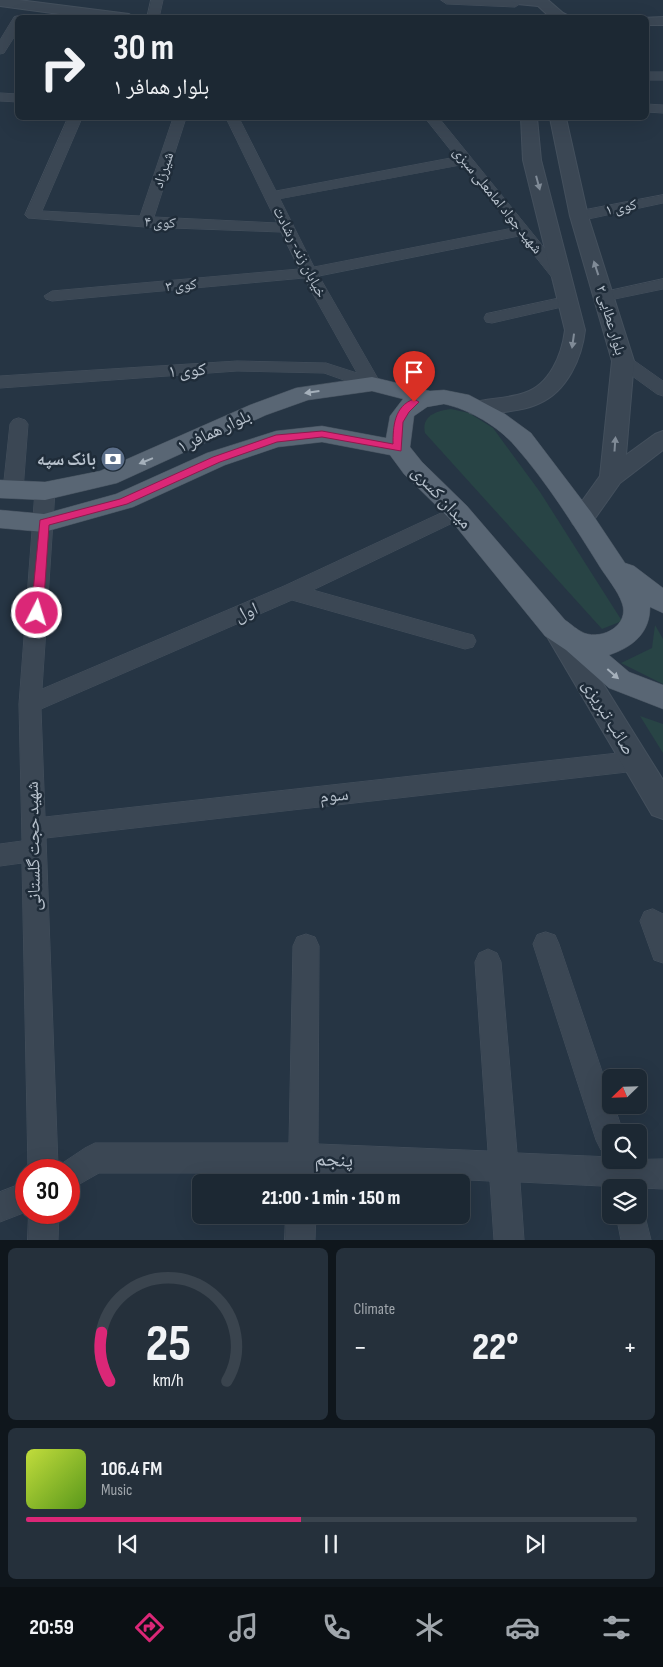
<!DOCTYPE html>
<meta charset="utf-8">
<style>
body{margin:0;font-family:"Sofia Sans Condensed","Noto Naskh Arabic",sans-serif;background:#25303b;color:#f1f3f6;height:100vh;display:flex;flex-direction:column;font-size:19px;white-space:nowrap}
*{box-sizing:border-box;margin:0}
p{font-size:16px;color:#a0a6ac}
.icon{flex:none;width:28px;height:28px;fill:none;stroke:currentColor;stroke-width:2;stroke-linecap:round;stroke-linejoin:round}
.map{position:relative;height:1240px;overflow:hidden}
.panel{display:flex;flex-direction:column;gap:8px;padding:8px;background:#0f161c;flex:1}
.panel>*{flex:none}
.guide{position:absolute;left:15px;top:15px;width:634px;height:105px;border-radius:8px;box-shadow:0 5px 20px #0002,0 0 0 1px #3a444e;background:#1c2833;color:#f1f3f6;overflow:hidden}
.needle{width:32px;rotate:247deg}
.tools{position:absolute;left:602px;top:1069px;display:grid;gap:10px}
.tools a{display:grid;place-items:center;width:45px;height:45px;border-radius:8px;background:#1c2833;box-shadow:0 5px 20px #0002,0 0 0 1px #3a444e;font-size:25px}
.speed{position:absolute;left:15px;top:1159px;display:flex;gap:10px;font-size:25px;font-weight:700;text-align:center}
.speed>*{display:grid;place-content:center;width:65px;height:65px;border-radius:50%;background:#1c2833;box-shadow:0 5px 20px #0002,0 0 0 1px #3a444e;line-height:1}
.speed .limit{border:8px solid #d22;background:#fff;color:#111}
.pin{position:absolute;display:grid;place-items:center;width:42px;height:42px;color:#fff;margin:-51px -21px;border-radius:50% 50% 50% 0;rotate:-45deg;box-shadow:0 0 5px #0007}
.pin .icon{rotate:45deg}
.me{position:absolute;width:55px;margin:-28px;rotate:5deg;stroke-linejoin:round;filter:drop-shadow(0 0 4px #0008)}
.turn{display:flex;align-items:center;gap:18px;height:105px;padding:0 15px;font-size:22px}
.turn .icon{width:65px;height:65px;stroke-width:2.5}
.turn b{display:block;font-size:35px;line-height:42px}
.big{font-size:38px;font-weight:800;line-height:1.1}
.panel .card{flex:1;display:flex;flex-direction:column;justify-content:center;gap:8px;min-width:0;padding:0 18px;border-radius:8px;background:#25303b}
.panel .dial{align-items:center;gap:0}
.dial svg{height:130px;overflow:visible;fill:none;stroke:#3a444e;stroke-width:7;stroke-linecap:round;text-anchor:middle}
.dial text{fill:#f1f3f6;stroke:none}
.song{display:flex;align-items:center;gap:15px}
.cover{width:60px;height:60px;border-radius:8px;background:linear-gradient(135deg,hsl(70 70% 55%),hsl(90 70% 35%))}
.played{height:5px;border-radius:2px;background:linear-gradient(90deg,#db2777 45%,#3a444e 45%)}
.keys{display:flex;justify-content:space-around;direction:ltr}
.heat{display:flex;justify-content:space-between;align-items:center;font-size:28px;direction:ltr}
.panel .tiles{flex:1;display:grid;gap:8px;grid-template-columns:1fr 1fr}
.card:last-child{grid-column:span 2}
.trip{position:absolute;left:192px;top:1174px;width:278px;height:50px;border-radius:8px;background:#1c2833;box-shadow:0 5px 20px #0002,0 0 0 1px #3a444e;font-weight:800;line-height:50px;text-align:center}
.menu{display:flex;height:80px;justify-content:space-around;align-items:center;background:#0b1014;color:#a0a6ac}
.menu .icon{width:35px;height:35px}
.menu .on{color:#db2777}
.menu b{font-size:22px;color:#f1f3f6}
.map>svg:first-child{display:block}
.green{fill:#284445}
.lines{fill:none;stroke-linecap:round;stroke-linejoin:round}
.minor-casing{stroke:#44505d;stroke-width:1}
.tertiary-casing{stroke:#44505d;stroke-width:2}
.primary-casing{stroke:#44505d;stroke-width:1}
.minor{fill:#3b4754;fill-rule:evenodd}
.tertiary{fill:#3b4754;fill-rule:evenodd}
.primary{fill:#596674;fill-rule:evenodd}
.oneway{fill:#808b97}
.oneway2{fill:#a5b0bb}
.route{fill:#db2777;stroke:#8e194d}
.labels{text-anchor:middle;stroke-width:5;stroke-linejoin:round;paint-order:stroke}
.far-street-label{font-size:15px;fill:#b8c2cd;stroke:#1f2c39}
.street-label{font-size:18px;fill:#b8c2cd;stroke:#1f2c39}
.poi-label{font-size:18px;font-weight:bold;fill:#b8c2cd;stroke:#1f2c39;text-anchor:end}
.near-street-label{font-size:21px;fill:#b8c2cd;stroke:#1f2c39}
</style>
<div class="map">
<svg width="663" height="1240" viewBox="0 0 663 1240">
<rect width="100%" height="100%" fill="#263544"/>
<g class="green">
<path d="M451 409 469 413 493 428 540 492 622 621 602 629 425 433C421 416 436 411 451 409Z"/>
<path d="M655 625 663 639V684L621 663 652 648Z"/>
<path d="M640 716 663 724V753Z"/>
</g>
<g class="lines">
<defs>
<g id="minor">
<path d="M151 0H163L159 18H147Z"/>
<path d="M441 0H517L521 3 515 7 447 4Z"/>
<path d="M18 16 22 18H18V31L4 53 0 54V40L14 17Z"/>
<rect x="646" y="72" width="17" height="8"/>
<path d="M0 93 18 94V102L0 101Z"/>
<path d="M646 104 663 105V113L646 112Z"/>
<path d="M68 118H82L42 211 140 216 173 118H186L154 217 277 223 226 118H239L276 191 456 157 425 118H439L572 282 570 285H558L519 236 319 276 381 384 378 388 372 390 324 373 237 371 0 388V376L237 361 326 363 357 373 304 278 52 301 46 299 44 296 52 291 299 269 281 232 145 227 28 218 25 215ZM462 165 513 228 314 267 280 199Z"/>
<path d="M663 195V203L579 221 571 216 579 211Z"/>
<path d="M663 279V289L605 301 597 296 599 293Z"/>
<path d="M569 296 575 298 577 301 575 304 492 323 486 322 484 318 486 314Z"/>
<path d="M623 356 629 357 663 381V396L657 394 617 365 614 361 617 357Z"/>
<path d="M19 418 25 420 28 424 23 490 20 495 13 497 6 495 3 490 10 424 13 420Z"/>
<path d="M45 484 52 486 55 491 42 689 284 586 458 505 465 507 468 512 465 517 313 590 465 633 473 635 476 641 473 647 465 649 292 600 41 709 45 817 636 751 644 754 648 761 644 768 636 771 46 838 58 1166 85 1148 95 1143H289L293 946 297 937 306 934 315 937 319 946 318 1144 488 1151 475 962 479 953 488 949 497 953 501 962 517 1153 611 1157V1160L663 1159V1189L520 1182 524 1240H494L490 1181 318 1173V1182H288V1173H99L69 1190V1170H28L22 863 0 866V844L22 841 19 704 35 491 38 486Z"/>
<path d="M653 909 663 914V963L654 960 640 921 644 912Z"/>
<path d="M546 932 555 935 559 944 611 1098V1105H614L623 1132H611V1155L601 1150 596 1140 533 944 537 935Z"/>
<path d="M26 1182V1212L0 1222V1192Z"/>
<path d="M639 1203 642 1204 651 1240H621L616 1215H639Z"/>
<path d="M29 1212H59L58 1240H28Z"/>
<path d="M286 1215H316L315 1240H285Z"/>
</g>
<g id="tertiary">
<path d="M0 0H19L129 14 136 18H89L0 6Z"/>
<path d="M510 0H548L563 13 573 18H551L538 6 517 4Z"/>
<path d="M663 17V25H646V18H642Z"/>
<path d="M521 118H537L541 160 585 330C582 358 567 391 540 403 522 412 497 412 478 415L470 413 467 408 470 403C488 398 507 399 524 393 550 385 562 354 565 330L523 160Z"/>
<path d="M550 118H566L588 216 634 361 626 455 655 434 663 431V450L620 483 591 524 582 527 573 524 570 518 600 476 612 361 570 216Z"/>
<path d="M555 618 564 621 663 780V819L652 815 542 628 546 621Z"/>
</g>
<path id="primary" d="M372 377 430 391 444 390 469 395 505 414 531 433 591 512 625 563 634 566 663 588V613L650 607C650 633 633 647 609 655L629 672 663 685V709L609 688 566 650 545 636 449 518 404 474 390 455 322 442 278 447 225 465 133 507 44 532 0 528V510L44 514 116 494 207 453 276 431 322 426 386 438 390 416 403 399 372 391 308 400 266 415 117 483 45 500 0 498V480L45 482 100 471 250 405 296 388ZM444 404C469 409 499 427 515 446 546 481 575 527 600 567 607 578 618 591 622 603 630 625 603 640 584 633 577 630 571 624 565 620L467 506 422 462 410 447 414 416 427 407Z"/>
</defs>
<use href="#minor" class="minor-casing"/>
<use href="#tertiary" class="tertiary-casing"/>
<use href="#primary" class="primary-casing"/>
<use href="#minor" class="minor"/>
<use href="#tertiary" class="tertiary"/>
<use href="#primary" class="primary"/>
</g>
<defs><path id="oneway-solid" d="M-6-.8H1V-3.2L6.5 0L1 3.2V.8H-6Z" transform="scale(1.25)"/></defs>
<g class="oneway">
<use href="#oneway-solid" transform="translate(538 183) rotate(75)"/>
<use href="#oneway-solid" transform="translate(596 268) rotate(-108)"/>
<use href="#oneway-solid" transform="translate(573 341) rotate(98)"/>
<use href="#oneway-solid" transform="translate(615 444) rotate(-86)"/>
</g>
<g class="oneway2">
<use href="#oneway-solid" transform="translate(312 392) rotate(172)"/>
<use href="#oneway-solid" transform="translate(146 461) rotate(158)"/>
<use href="#oneway-solid" transform="translate(613 674) rotate(41)"/>
</g>
<path class="route" d="M414 399 419 402 409 412 403 422 401 451 322 437 277 442 220 462 127 504 49 525 43 613 41 616H33L31 613 40 520 120 499 213 457 276 435 322 431 393 444C393 427 394 406 414 399Z"/>
<defs>
<symbol id="bank-disc" viewBox="-11 -11 22 22"><circle r="9.5" fill="#5c6f8a" stroke="#1f2c39"/><path d="M-6-4H6V4H-6ZM0-2.3a2.3 2.3 0 1 0 0 4.6a2.3 2.3 0 1 0 0-4.6Z" fill="#fff"/></symbol>
</defs>
<g fill-rule="evenodd">
<use href="#bank-disc" x="99" y="445" width="28" height="28"/>
</g>
<g class="labels">
<g class="far-street-label">
<text transform="translate(163 170) rotate(-72)" y="5">شیرزاد</text>
<text transform="translate(498 200) rotate(51)" y="5">شهید جواد امامعلی سبزی</text>
<text transform="translate(621 207) rotate(-12)" y="5">کوی ۱</text>
<text transform="translate(160 222) rotate(3)" y="5">کوی ۴</text>
<text transform="translate(300 252) rotate(63)" y="5">خیابان زند- رشادت</text>
<text transform="translate(181 285) rotate(-5)" y="5">کوی ۳</text>
<text transform="translate(611 320) rotate(74)" y="5">بلوار عطایی ۲</text>
</g>
<g class="street-label">
<text transform="translate(187 370) rotate(-4)" y="6">کوی ۱</text>
<text transform="translate(214 431) rotate(-25)" y="6">بلوار همافر ۱</text>
<text transform="translate(442 497) rotate(47)" y="6">میدان کسری</text>
<text transform="translate(246 612) rotate(-23)" y="6">اول</text>
<text transform="translate(609 717) rotate(59)" y="6">صائب تبریزی</text>
<text transform="translate(334 795) rotate(-6)" y="6">سوم</text>
<text transform="translate(33 846) rotate(-91)" y="6">شهید حجت گلستانی</text>
</g>
<g class="poi-label">
<text x="96" y="465">بانک سپه</text>
</g>
<g class="near-street-label">
<text transform="translate(334 1159) rotate(2)" y="7">پنجم</text>
</g>
</g>
</svg>
<div class="tools">
<a><svg class="needle" viewBox="-14 -14 28 28"><path d="M0-13l5 13h-10z" fill="#e53935"/><path d="M0 13l5-13h-10z" fill="#a0a6ac"/></svg></a>
<a><svg class="icon" aria-label="search" viewBox="0 0 24 24"><circle cx="10" cy="10" r="6"/><path d="M15 15l6 6"/></svg></a>
<a><svg class="icon" aria-label="layers" viewBox="0 0 24 24"><path d="M12 4l9 5-9 5-9-5zM3 14l9 5 9-5"/></svg></a>
</div>
<div class="speed"><div class="limit">30</div></div>
<div class="pin" style="left:414px;top:402px;background:#d93025"><svg class="icon" aria-label="arrive" viewBox="0 0 24 24"><path d="M6 21V4h12l-3 4 3 4H6"/></svg></div>
<svg class="me" style="left:37px;top:613px" viewBox="-20 -20 40 40"><circle r="17" fill="#db2777" stroke="#fff" stroke-width="3"/><path d="M0-11L8 9 0 5-8 9z" fill="#fff"/></svg>
<div class="trip">21:00 · 1 min · 150 m</div>
<div class="guide">
<div class="turn"><svg class="icon" aria-label="right" viewBox="0 0 24 24"><path d="M7 20v-9h11M14 6l5 5-5 5"/></svg><div><b>30 m</b>بلوار همافر ۱</div></div>
</div>
</div>
<section class="panel">
<div class="tiles">
<div class="card dial"><svg viewBox="0 0 100 80">
<path d="M14 69A42 42 0 1 1 86 69"/>
<path d="M14 69A42 42 0 0 1 9 39" stroke="#db2777"/>
<text x="50" y="56" font-size="32" font-weight="700">25</text>
<text x="50" y="72" font-size="11">km/h</text>
</svg></div>
<div class="card"><p>Climate</p>
<div class="heat"><a>−</a><b class="big">22°</b><a>+</a></div>
</div>
<div class="card">
<div class="song"><i class="cover"></i><div><b>106.4 FM</b><p>Music</p></div></div>
<div class="played"></div>
<div class="keys"><svg class="icon" aria-label="previous" viewBox="0 0 24 24"><path d="M18 5L8 12l10 7zM5 5v14"/></svg><svg class="icon" aria-label="pause" viewBox="0 0 24 24"><path d="M8 5v14M16 5v14"/></svg><svg class="icon" aria-label="next" viewBox="0 0 24 24"><path d="M6 5l10 7-10 7zM19 5v14"/></svg></div>
</div>
</div>
</section>
<nav class="menu">
<b>20:59</b>
<svg class="icon on" aria-label="directions" viewBox="0 0 24 24"><path d="M12 3l9 9-9 9-9-9zM9 14v-3h6M13 9l2 2-2 2"/></svg>
<svg class="icon" aria-label="music" viewBox="0 0 24 24"><path d="M9 18V5l10-2v13"/><circle cx="6" cy="18" r="3"/><circle cx="16" cy="16" r="3"/></svg>
<svg class="icon" aria-label="phone" viewBox="0 0 24 24"><path d="M5 4h4l2 5-3 2q2 4 5 5l2-3 5 2v4C11 20 4 13 5 4z"/></svg>
<svg class="icon" aria-label="climate" viewBox="0 0 24 24"><path d="M12 3v18M4 7l16 10M4 17L20 7"/></svg>
<svg class="icon" aria-label="car" viewBox="0 0 24 24"><path d="M5 17H2v-5l4-1 3-4h7l3 4 3 1v5h-3M9 17h6M6 11h13"/><circle cx="7" cy="17" r="2"/><circle cx="17" cy="17" r="2"/></svg>
<svg class="icon" aria-label="filters" viewBox="0 0 24 24"><path d="M4 7h16M4 17h16"/><circle cx="9" cy="7" r="2"/><circle cx="15" cy="17" r="2"/></svg>
</nav>
